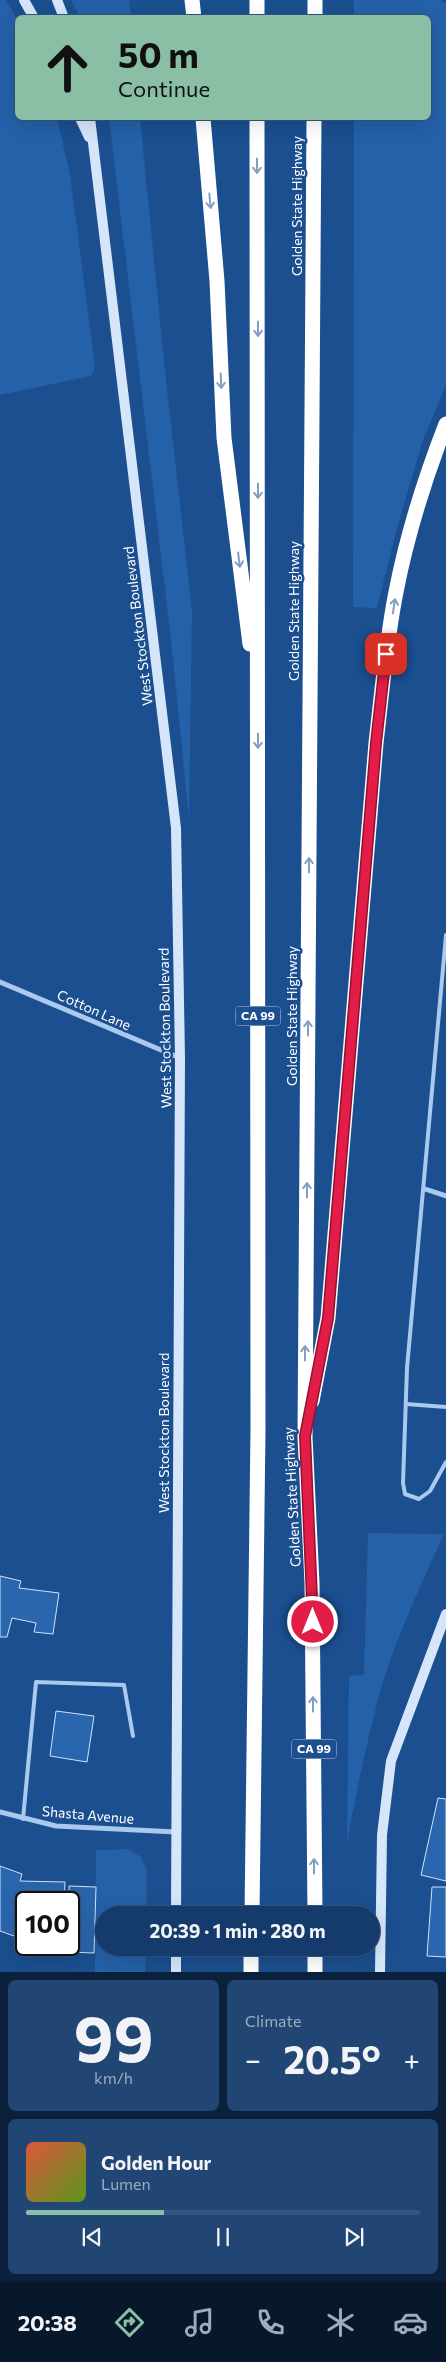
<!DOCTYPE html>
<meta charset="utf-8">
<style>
body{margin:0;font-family:Commissioner,sans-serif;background:#214673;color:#f1f3f6;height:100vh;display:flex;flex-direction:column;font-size:19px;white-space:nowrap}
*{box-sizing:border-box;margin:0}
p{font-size:16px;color:#9dadc1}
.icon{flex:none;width:28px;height:28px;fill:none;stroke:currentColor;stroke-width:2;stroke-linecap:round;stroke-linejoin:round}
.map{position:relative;height:1972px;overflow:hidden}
.side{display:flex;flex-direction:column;gap:8px;padding:8px;background:#0b203b;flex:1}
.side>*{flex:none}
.guide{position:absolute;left:15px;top:15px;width:416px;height:105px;border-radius:8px;box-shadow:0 5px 20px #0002,0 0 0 1px #33557e;background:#8abfa5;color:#111;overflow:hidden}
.speed{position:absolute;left:15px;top:1891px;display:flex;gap:10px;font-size:25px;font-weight:700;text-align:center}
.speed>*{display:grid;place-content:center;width:65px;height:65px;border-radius:50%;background:#143b6b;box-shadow:0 5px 20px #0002,0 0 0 1px #33557e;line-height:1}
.speed .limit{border:2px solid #111;border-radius:8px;background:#fff;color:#111}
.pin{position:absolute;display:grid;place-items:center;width:42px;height:42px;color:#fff;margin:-21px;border-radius:10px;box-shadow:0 2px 8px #0006}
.me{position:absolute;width:55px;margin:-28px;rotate:0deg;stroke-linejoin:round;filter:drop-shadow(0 0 4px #0008)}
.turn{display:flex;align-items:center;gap:18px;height:105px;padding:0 20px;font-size:22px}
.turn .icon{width:65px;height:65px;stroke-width:2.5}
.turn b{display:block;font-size:35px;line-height:42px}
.big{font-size:38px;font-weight:700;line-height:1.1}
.side .tile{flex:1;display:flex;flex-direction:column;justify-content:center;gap:8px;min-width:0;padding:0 18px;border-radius:8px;background:#214673}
.side .dial{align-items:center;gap:0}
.dial b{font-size:65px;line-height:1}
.song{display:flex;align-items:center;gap:15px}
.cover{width:60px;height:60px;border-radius:8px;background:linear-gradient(135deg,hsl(10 70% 55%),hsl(90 70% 35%))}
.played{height:5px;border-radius:2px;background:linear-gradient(90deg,#8abfa5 35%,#33557e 35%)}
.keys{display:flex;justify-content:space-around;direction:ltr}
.heat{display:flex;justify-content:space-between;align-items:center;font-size:28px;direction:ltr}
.side .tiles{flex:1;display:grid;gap:8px;grid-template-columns:1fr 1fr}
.tile:last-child{grid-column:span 2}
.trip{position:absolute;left:95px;top:1906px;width:285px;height:50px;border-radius:25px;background:#143b6b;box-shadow:0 5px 20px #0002,0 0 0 1px #33557e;font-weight:700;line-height:50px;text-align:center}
.tab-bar{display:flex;height:80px;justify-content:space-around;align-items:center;background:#08182b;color:#9dadc1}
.tab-bar .icon{width:35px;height:35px}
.tab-bar .on{color:#8abfa5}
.tab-bar b{font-size:22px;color:#f1f3f6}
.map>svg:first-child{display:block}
.green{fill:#2461a8}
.building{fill:#2a66ad;stroke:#cfe3fa}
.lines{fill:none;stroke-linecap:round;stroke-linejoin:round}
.lane{stroke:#a9c9ee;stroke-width:4}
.street{stroke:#a9c9ee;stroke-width:5}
.secondary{stroke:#d6e6fa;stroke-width:10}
.highway{stroke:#fff;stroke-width:15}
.oneway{stroke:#829ec1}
.route-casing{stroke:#92132f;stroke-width:12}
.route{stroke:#e11d48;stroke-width:9}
.labels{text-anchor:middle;stroke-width:5;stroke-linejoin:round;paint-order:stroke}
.shield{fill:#1b4f8f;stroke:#bbcadd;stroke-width:1}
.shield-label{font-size:12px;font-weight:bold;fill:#fff}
.street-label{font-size:14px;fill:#fff;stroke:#1b4f8f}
</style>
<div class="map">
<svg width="446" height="1972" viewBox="0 0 446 1972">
<rect width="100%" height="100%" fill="#1b4f8f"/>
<g class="green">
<path d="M0 0H6L17 19 18 118H57L70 174 95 367 91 376 0 395Z"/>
<path d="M71 0H129L131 17H80Z"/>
<path d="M354 0H441L446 4V385L423 440 397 528 377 608 353 607 354 118H429V18L354 17Z"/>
<path d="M109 118H140L165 372 192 611 189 819 171 640Z"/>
<path d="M368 1533 444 1534C422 1582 399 1631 383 1682 368 1735 357 1788 347 1842L349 1676 364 1675Z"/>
<path d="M128 1849 141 1857 147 1871 146 1915H104V1948H146L145 1972H95L96 1850Z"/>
</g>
<g class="building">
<path d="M0 1576 21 1581 19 1588 59 1593 53 1634 34 1632 36 1623 12 1618 7 1637H0Z"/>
<path d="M56 1711 94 1716 87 1762 50 1756Z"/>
<path d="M438 1798 446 1799V1881L421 1875Z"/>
<path d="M0 1866 22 1874 20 1881 65 1882 64 1902H26L14 1936 0 1931Z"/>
<path d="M69 1886 96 1887 94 1953 69 1952Z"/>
<path d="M432 1887H446V1957L427 1956Z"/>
</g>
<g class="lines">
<g class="lane">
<path d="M446 935 407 1368 403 1483 405 1494 419 1499 430 1491 446 1462"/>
<path d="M406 1404 446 1407"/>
<path d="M23 1819 36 1682 124 1685 133 1736"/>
</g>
<g class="street">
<path d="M0 982 180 1058"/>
<path d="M425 1189 446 1196"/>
<path d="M0 1812 56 1826 176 1832"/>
</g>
<g class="secondary">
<path d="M24 0 34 18"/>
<path d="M57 0 64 18"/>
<path d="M80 118 89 137"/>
<path d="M90 118 176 828 180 1058 176 1915"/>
<path d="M176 1972V1948"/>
<path d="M380 1972 382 1835 391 1761 446 1614"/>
</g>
<g class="highway">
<path d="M192 0 194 18"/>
<path d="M257 0V18"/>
<path d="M315 18V0"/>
<path d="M203 118 217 281 224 438 250 644"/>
<path d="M314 118 305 1437 312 1583 315 1915"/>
<path d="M312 1401 328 1318 376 743C382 692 386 642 396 592 407 535 425 478 446 424"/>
<path d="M252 1915 258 1429 257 118"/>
<path d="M315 1948V1972"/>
<path d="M251 1972V1948"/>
</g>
</g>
<defs><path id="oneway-shaft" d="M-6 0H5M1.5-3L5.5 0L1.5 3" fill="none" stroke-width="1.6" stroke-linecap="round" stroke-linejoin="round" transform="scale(1.25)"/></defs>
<g class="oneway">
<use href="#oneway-shaft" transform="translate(257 166) rotate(90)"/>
<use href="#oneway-shaft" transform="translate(210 201) rotate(85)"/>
<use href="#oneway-shaft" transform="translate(258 329) rotate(90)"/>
<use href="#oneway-shaft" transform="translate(221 381) rotate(88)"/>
<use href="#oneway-shaft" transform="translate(258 491) rotate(90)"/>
<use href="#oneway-shaft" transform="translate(239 560) rotate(83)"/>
<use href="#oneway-shaft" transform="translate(394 606) rotate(-81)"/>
<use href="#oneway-shaft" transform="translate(258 741) rotate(90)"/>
<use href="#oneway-shaft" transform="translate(309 865) rotate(-90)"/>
<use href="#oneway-shaft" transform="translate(308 1028) rotate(-90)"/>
<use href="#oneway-shaft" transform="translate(307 1190) rotate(-90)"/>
<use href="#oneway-shaft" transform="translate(305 1353) rotate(-90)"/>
<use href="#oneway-shaft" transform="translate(313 1704) rotate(-90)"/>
<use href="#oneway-shaft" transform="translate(314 1866) rotate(-90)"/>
</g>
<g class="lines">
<defs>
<path id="route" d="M313 1622 305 1436 328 1318 376 743 386 654"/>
</defs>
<use href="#route" class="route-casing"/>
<use href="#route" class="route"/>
</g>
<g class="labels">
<g class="shield">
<rect x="235.5" y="1006.5" width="45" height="19" rx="4"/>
<rect x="291.5" y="1739.5" width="45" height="19" rx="4"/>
</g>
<g class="shield-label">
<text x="258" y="1020">CA 99</text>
<text x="314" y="1753">CA 99</text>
</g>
<g class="street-label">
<text transform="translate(297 206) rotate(-90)" y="5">Golden State Highway</text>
<text transform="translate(294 611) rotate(-90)" y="5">Golden State Highway</text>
<text transform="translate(138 626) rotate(-97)" y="5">West Stockton Boulevard</text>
<text transform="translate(94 1010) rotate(24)" y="5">Cotton Lane</text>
<text transform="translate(292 1016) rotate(-90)" y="5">Golden State Highway</text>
<text transform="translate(165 1028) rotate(-91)" y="5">West Stockton Boulevard</text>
<text transform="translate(164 1433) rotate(-90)" y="5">West Stockton Boulevard</text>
<text transform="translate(292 1497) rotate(-93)" y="5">Golden State Highway</text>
<text transform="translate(88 1815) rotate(5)" y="5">Shasta Avenue</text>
</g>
</g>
</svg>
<div class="speed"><div class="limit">100</div></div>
<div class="pin" style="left:386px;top:654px;background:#d93025"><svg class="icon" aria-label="arrive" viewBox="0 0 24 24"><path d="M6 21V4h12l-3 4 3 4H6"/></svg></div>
<svg class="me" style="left:313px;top:1622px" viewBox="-20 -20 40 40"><circle r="17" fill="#e11d48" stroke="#fff" stroke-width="3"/><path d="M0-11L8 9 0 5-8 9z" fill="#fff"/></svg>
<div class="trip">20:39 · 1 min · 280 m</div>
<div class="guide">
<div class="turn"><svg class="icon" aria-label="ahead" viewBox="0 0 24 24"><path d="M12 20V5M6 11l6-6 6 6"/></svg><div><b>50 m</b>Continue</div></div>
</div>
</div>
<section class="side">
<div class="tiles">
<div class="tile dial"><b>99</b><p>km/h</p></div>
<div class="tile"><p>Climate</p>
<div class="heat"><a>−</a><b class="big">20.5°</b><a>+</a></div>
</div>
<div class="tile">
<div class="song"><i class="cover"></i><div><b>Golden Hour</b><p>Lumen</p></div></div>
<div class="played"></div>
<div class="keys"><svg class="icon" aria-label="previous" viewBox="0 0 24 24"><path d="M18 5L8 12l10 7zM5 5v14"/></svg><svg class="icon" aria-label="pause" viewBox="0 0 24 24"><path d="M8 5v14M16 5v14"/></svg><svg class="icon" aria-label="next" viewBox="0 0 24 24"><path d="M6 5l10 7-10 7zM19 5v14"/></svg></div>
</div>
</div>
</section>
<nav class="tab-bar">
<b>20:38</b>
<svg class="icon on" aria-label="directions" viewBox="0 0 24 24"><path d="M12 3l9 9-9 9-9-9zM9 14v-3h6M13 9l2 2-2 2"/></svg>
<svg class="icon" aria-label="music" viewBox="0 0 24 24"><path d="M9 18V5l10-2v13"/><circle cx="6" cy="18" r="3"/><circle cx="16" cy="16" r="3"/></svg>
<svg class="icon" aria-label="phone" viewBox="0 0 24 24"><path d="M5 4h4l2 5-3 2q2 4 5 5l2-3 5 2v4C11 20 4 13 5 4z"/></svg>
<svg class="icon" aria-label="climate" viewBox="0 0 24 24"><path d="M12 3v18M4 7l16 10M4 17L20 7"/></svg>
<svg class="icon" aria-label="car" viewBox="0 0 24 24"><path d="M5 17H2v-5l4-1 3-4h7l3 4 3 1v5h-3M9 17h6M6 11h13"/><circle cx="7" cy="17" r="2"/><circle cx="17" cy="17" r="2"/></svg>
</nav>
